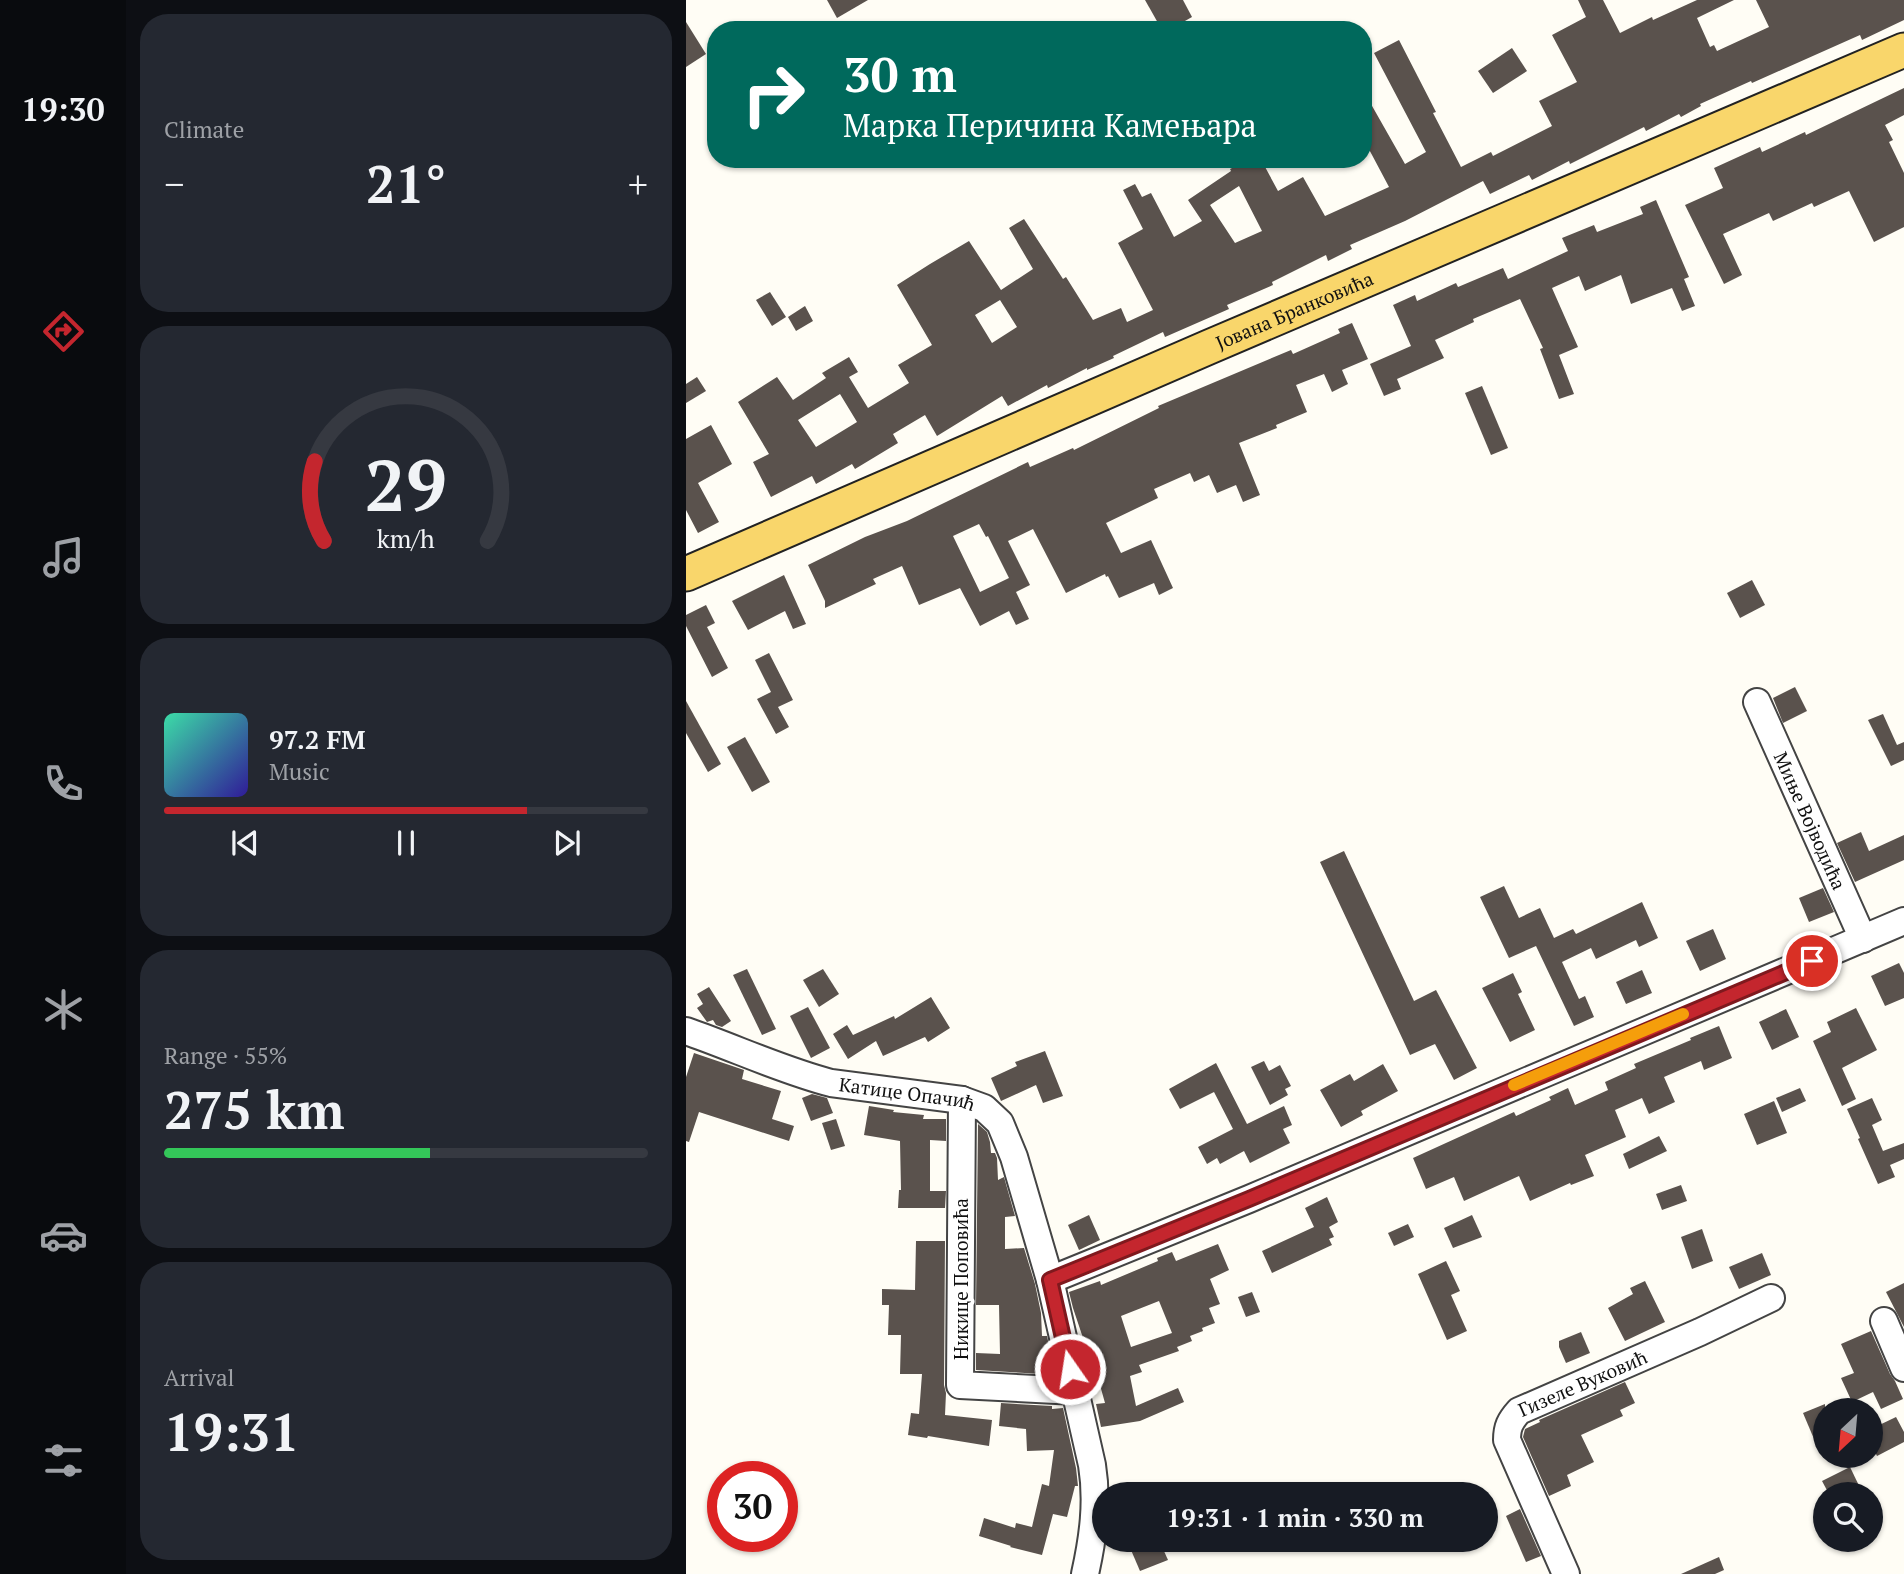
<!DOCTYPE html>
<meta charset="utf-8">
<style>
body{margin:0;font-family:"PT Serif",serif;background:#242831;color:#f1f3f6;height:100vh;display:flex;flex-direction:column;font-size:26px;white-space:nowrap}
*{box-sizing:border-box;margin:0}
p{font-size:23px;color:#9ea1a6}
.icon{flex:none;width:38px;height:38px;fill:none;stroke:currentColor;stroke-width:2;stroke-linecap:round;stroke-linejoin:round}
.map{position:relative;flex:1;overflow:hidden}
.details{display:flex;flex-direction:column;gap:14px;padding:14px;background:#0d0f14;width:560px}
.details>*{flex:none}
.hud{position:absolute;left:21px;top:21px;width:665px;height:147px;border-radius:28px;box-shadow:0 2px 5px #0004;background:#00695c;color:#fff;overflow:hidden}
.needle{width:46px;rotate:206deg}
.fabs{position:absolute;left:1127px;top:1398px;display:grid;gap:14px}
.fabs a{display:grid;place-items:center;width:70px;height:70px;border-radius:50%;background:#171b24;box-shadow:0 2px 5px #0004;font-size:35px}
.speed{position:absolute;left:21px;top:1461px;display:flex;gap:14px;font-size:35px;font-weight:700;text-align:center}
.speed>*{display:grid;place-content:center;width:91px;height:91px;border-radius:50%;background:#171b24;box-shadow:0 2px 5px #0004;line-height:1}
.speed .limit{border:10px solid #d22;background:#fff;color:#111}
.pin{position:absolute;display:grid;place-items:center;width:60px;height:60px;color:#fff;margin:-30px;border:4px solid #fff;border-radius:50%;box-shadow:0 2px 7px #0007}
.me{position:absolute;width:77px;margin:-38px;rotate:347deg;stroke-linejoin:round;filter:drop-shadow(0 0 5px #0008)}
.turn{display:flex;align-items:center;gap:24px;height:147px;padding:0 21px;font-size:32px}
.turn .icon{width:91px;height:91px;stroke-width:2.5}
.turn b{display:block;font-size:49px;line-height:60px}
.big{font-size:52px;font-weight:700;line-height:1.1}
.details .tile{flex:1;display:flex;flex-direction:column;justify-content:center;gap:10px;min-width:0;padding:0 24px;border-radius:28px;background:#242831}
.details .dial{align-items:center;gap:0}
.dial svg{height:182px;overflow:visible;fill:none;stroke:#363941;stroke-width:7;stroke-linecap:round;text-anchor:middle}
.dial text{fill:#f1f3f6;stroke:none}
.song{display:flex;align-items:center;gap:21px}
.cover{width:84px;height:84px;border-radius:10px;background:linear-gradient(135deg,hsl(160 70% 55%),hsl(250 70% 35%))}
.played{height:7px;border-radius:4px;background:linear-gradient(90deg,#c4262e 75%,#363941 75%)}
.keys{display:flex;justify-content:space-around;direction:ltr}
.heat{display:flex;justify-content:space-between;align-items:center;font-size:38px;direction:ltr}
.charge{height:10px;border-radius:5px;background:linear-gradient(90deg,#34c759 55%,#363941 0)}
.trip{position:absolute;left:406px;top:1482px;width:406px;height:70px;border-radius:35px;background:#171b24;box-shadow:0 2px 5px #0004;font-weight:700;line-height:70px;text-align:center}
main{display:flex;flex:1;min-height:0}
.tab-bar{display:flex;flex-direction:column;width:126px;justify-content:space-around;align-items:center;background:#090b0e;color:#9ea1a6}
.tab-bar .icon{width:49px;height:49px}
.tab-bar .selected{color:#c4262e}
.tab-bar b{font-size:32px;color:#f1f3f6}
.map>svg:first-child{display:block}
.building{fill:#5a524d;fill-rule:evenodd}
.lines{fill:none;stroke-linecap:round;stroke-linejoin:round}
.minor-casing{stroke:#444;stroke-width:30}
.major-casing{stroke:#222;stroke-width:37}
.minor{stroke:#fff;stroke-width:26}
.major{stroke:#f9d66b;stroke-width:33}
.route-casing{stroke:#7f191e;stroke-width:18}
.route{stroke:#c4262e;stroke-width:12}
.slow{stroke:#f59e0b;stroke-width:12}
.labels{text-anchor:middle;stroke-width:7;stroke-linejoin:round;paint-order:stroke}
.street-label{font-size:19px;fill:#111;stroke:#fff}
</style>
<main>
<nav class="tab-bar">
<b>19:30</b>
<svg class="icon selected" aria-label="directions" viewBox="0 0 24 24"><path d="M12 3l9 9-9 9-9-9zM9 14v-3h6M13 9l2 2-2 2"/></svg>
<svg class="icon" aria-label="music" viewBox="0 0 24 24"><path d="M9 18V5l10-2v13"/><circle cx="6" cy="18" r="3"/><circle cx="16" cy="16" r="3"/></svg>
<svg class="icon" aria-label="phone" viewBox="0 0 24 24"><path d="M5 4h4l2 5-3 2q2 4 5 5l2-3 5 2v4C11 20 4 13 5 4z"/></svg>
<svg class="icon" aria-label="climate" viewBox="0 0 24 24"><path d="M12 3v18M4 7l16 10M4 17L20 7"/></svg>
<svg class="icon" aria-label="car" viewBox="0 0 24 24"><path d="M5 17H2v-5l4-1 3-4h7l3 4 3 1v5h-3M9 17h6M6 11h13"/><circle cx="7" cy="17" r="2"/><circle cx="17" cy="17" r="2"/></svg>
<svg class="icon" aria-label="filters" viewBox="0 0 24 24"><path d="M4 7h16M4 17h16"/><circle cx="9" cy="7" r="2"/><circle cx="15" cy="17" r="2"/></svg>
</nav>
<section class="details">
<div class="tile"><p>Climate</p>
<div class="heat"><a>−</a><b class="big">21°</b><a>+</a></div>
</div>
<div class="tile dial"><svg viewBox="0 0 100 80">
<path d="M14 69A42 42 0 1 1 86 69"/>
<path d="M14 69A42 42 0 0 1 10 34" stroke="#c4262e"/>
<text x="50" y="56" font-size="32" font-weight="700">29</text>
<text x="50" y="72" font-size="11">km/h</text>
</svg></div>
<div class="tile">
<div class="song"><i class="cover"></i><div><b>97.2 FM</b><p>Music</p></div></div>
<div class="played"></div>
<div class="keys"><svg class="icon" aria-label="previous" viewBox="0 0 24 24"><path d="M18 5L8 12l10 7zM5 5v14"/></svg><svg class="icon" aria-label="pause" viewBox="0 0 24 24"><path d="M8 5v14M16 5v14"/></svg><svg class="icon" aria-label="next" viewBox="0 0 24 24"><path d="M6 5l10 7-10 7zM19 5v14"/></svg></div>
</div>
<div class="tile"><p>Range · 55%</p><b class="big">275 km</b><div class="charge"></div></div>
<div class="tile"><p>Arrival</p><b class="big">19:31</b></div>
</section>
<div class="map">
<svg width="1218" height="1574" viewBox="0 0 1218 1574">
<rect width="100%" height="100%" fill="#fffdf5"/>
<g class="building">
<path d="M141 0H182L151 18Z"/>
<path d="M459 0H497L506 17 483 30H476Z"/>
<path d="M892 0H917L934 33 966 17 967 20 1011 0H1048L1011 18 1024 47 1028 45 1031 51 1083 27 1070 0H1218V20L1176 40 1174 35 1066 83 1065 81 1014 104 1015 106 995 117 993 114 960 131 958 127 884 164 883 161 846 180 843 175 804 194 797 181 719 221 664 245 666 249 642 261 640 255 586 282 587 285 541 305 543 309 479 337 477 332 427 356 428 358 401 370V368L362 388 361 385 322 406 316 396 251 436 239 415 207 434 212 443 169 469 166 464 130 484 126 476 85 497 67 462 83 454 52 402 91 377 107 400 140 378 136 373 163 357 172 372 163 377 182 408 223 383 212 365 246 345 211 285 244 264 283 241 315 290 347 269 323 228 338 219 377 279 380 277 407 320 435 308 441 322 467 310 432 243 457 229 437 190 449 184 456 197 465 193 488 237 516 221 502 200 545 171 544 169 564 159 567 165 572 162 574 167 578 165 592 191 617 177 639 216 703 187 677 138V90L719 164 740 152 688 53 713 40 750 112 747 113 775 167 805 152 807 156 866 126 853 101 891 82 866 35 900 17ZM553 186 576 231 549 243 524 205ZM314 300 331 327 306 343 289 315ZM154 394 171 422 130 447 112 420Z"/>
<path d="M0 22 20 54 0 67Z"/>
<path d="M826 48 841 71 807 93 792 71Z"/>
<path d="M1218 88V115L1199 125 1207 140 1203 142 1218 173V227L1188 242 1163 191 1128 207 1126 203 1087 221 1083 213 1037 234 1056 275 1038 284 999 205 1037 188 1028 168 1074 147 1076 152 1119 132 1120 135Z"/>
<path d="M970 200 1003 277 998 279 1009 306 996 311 986 288 945 304 935 275 899 291 893 276 866 288 892 347 873 355 888 394 873 399 854 349 857 348 834 299 787 319 788 322 749 340 758 358 711 379 715 389 698 396 684 364 725 346 707 305 729 295 731 301 770 283 772 287 817 268 822 279 882 251 876 238 908 225 911 232 957 214 954 207Z"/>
<path d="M84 292 100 317 86 326 70 300Z"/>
<path d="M119 306 127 321 110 331 102 317Z"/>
<path d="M666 323 682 359 656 370 662 384 646 392 638 374 610 385 621 412 590 425 591 428 553 443 574 495 557 502 550 485 531 493 523 475 508 482 504 473 468 489 472 498 420 523 435 553 465 540 487 588 473 595 468 583 433 598 422 576 420 577 419 574 380 593 347 529 322 541 344 585 330 592 343 619 330 625 323 611 294 626 274 588 233 605 216 566 187 579 190 584 139 608V601L122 565 179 537 221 521 342 462 344 467 387 448 388 450 473 408 472 406 605 350 607 354 654 333 652 329ZM293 524 300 537 302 536 323 578 294 592 267 536Z"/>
<path d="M11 377 20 391 0 403V384Z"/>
<path d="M796 386 822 448 805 455 779 393Z"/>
<path d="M25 425 46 464 12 483 33 522 12 533 0 510V439Z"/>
<path d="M98 575 120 624 107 629 99 611 62 630 46 601Z"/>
<path d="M1066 580 1079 605 1054 618 1041 593Z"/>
<path d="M20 605 29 623 21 627 42 668 26 677 0 626V615Z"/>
<path d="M83 653 107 700 92 707 103 727 90 734 71 699 85 692 69 660Z"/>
<path d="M1109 687 1121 711 1097 723 1087 698Z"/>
<path d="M0 701 35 764 22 772 0 733Z"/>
<path d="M1197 714 1211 745 1218 742V760L1205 766 1182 720Z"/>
<path d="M59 737 84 782 66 792 41 747Z"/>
<path d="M1175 832 1183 851 1218 835V860L1169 882 1151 843Z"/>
<path d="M658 851 728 1001 750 990 791 1068 768 1080 749 1044 724 1055 634 862Z"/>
<path d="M818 886 833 918 854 908 868 938 887 929 890 934 956 902 972 938 953 947 950 940 910 959 905 948 876 962 893 999 899 996 908 1017 888 1026 850 946 823 958 794 897Z"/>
<path d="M1137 888 1148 912 1123 922 1113 898Z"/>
<path d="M1027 929 1040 959 1014 971 1000 941Z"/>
<path d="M1213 963 1218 973V998L1199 1006 1185 976Z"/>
<path d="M61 969 90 1029 76 1035 47 975Z"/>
<path d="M137 969 153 994 133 1007 117 980Z"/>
<path d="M956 970 966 993 940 1004 930 982Z"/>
<path d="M827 973 836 992 832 994 849 1030 824 1042 796 988Z"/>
<path d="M23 987 45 1021 36 1027 30 1025 27 1020 21 1022 11 1008 17 1004 11 994Z"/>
<path d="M245 997 264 1028 242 1042 239 1037 197 1056 190 1041 162 1059 147 1034 161 1025 167 1035 208 1016 209 1019Z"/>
<path d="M122 1007 144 1048 125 1058 104 1016Z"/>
<path d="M1170 1008 1191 1050 1156 1068 1170 1099 1156 1106 1127 1041 1145 1032 1141 1022Z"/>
<path d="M1100 1009 1113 1037 1086 1050 1073 1022Z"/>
<path d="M1033 1026 1046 1058 1018 1070 1015 1061 978 1077 989 1102 963 1114 956 1098 929 1110 940 1137 899 1155 908 1176 885 1185 884 1183 844 1201 833 1176 778 1201 768 1177 740 1189 727 1158 828 1112 830 1116 865 1100 863 1097 882 1088 889 1105 922 1090 919 1082 950 1068 948 1064 1005 1040 1004 1038Z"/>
<path d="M359 1051 377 1096 357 1103 350 1085 315 1101 305 1078 331 1066 329 1062Z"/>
<path d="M8 1053 58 1070 56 1079 95 1091 86 1119 108 1126 103 1141 13 1112 3 1142 0 1141V1077Z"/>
<path d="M578 1061 583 1071 594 1065 605 1086 599 1089 602 1095 584 1105 565 1067Z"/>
<path d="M530 1063 561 1124 598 1106 606 1125 597 1129 604 1143 564 1163 558 1151 534 1164 531 1158 521 1164 512 1147 547 1129 528 1092 494 1109 483 1089Z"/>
<path d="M697 1064 712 1091 675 1111 677 1115 655 1127 634 1090 664 1074 668 1081Z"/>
<path d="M1114 1088 1120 1101 1096 1112 1090 1098Z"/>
<path d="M126 1094 141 1098 147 1113 125 1121 116 1098Z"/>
<path d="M1186 1098 1196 1120 1186 1125 1197 1151 1218 1143V1159L1204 1165 1209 1177 1192 1184 1172 1139 1174 1138 1161 1109Z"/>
<path d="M1088 1101 1101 1133 1071 1145 1058 1114Z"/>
<path d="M183 1106 208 1110 207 1112 238 1115 237 1119H260V1141L244 1140V1191H260L259 1208H212L213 1190H215L214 1141 178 1135Z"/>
<path d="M150 1119 159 1146 145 1150 136 1123Z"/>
<path d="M292 1124 301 1132 304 1142 305 1153H309L311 1158 312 1180 318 1177 329 1216 319 1217V1249L338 1248 349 1284 355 1313 356 1336H361L364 1351 357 1350V1374L290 1370V1353L314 1354 313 1305H290Z"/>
<path d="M973 1136 981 1151 943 1169 937 1154Z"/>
<path d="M995 1185 1001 1201 976 1210 970 1194Z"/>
<path d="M641 1197 652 1222 643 1227 648 1237 643 1239 646 1245 586 1273 576 1251 628 1227 619 1208Z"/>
<path d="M403 1215 414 1240 393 1250 382 1225Z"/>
<path d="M786 1215 796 1237 767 1248 758 1228Z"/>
<path d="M722 1224 728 1237 708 1246 702 1233Z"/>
<path d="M1016 1229 1027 1261 1006 1269 995 1237Z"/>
<path d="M230 1241H259L258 1385 260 1393 259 1415 306 1420 303 1446 242 1436 241 1438 222 1435 225 1413 233 1414 236 1374H214L215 1335H202L203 1305H196V1289L229 1290Z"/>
<path d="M532 1244 543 1270 524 1279 534 1304 523 1308 529 1323 516 1328 517 1331 504 1336 506 1341 491 1347 493 1351 453 1365 456 1372 444 1376 450 1406 492 1388 498 1402 454 1421 415 1427 410 1404 419 1403 412 1378 403 1349 401 1350 387 1308 383 1292 414 1281 415 1285 472 1261 471 1258 486 1252 490 1261ZM473 1301 486 1333 445 1347 435 1316Z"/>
<path d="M1076 1253 1085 1275 1053 1289 1043 1267Z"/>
<path d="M760 1261 774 1291 765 1295 781 1331 761 1340 732 1274Z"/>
<path d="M959 1281 979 1322 939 1341 922 1308 947 1294 944 1288Z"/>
<path d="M1218 1283V1327L1200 1292Z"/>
<path d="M566 1292 574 1312 560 1317 552 1297Z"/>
<path d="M1185 1331 1204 1374 1209 1381 1217 1399 1195 1409 1187 1392 1166 1402 1155 1378 1168 1373 1155 1344Z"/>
<path d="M895 1332 904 1353 880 1363 873 1347V1341Z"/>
<path d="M939 1382 949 1403 934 1410 937 1416 895 1435 908 1462 881 1475 885 1486 863 1496 837 1437 839 1429 854 1422 853 1420Z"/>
<path d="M315 1403 366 1406V1409L377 1408 390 1468 392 1486H389L381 1517 367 1514 356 1555 324 1547 325 1546 293 1536 298 1518 329 1528 330 1523 346 1527 356 1484 363 1486 368 1450 341 1451 340 1429 313 1426Z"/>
<path d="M1139 1404V1435L1128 1439 1117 1413Z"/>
<path d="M1210 1417 1218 1432V1442L1191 1456 1185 1444V1429Z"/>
<path d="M1164 1467 1177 1494H1143L1136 1481Z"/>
<path d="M834 1509 855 1556 840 1562 820 1516Z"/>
<path d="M468 1540H473L482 1560 454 1571 445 1550Z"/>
<path d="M1033 1557 1038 1570 1029 1574H995Z"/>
</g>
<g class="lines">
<defs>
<g id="minor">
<path id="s1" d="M1071 702 1177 939"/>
<path id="s2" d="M0 1031C49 1048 95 1070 145 1083L276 1100 298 1108 314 1123 328 1157 364 1280 406 1465C412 1502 407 1538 399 1574"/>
<path d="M276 1100 274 1385 390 1391"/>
<path d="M364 1280 563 1199 1218 921"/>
<path d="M1198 1321 1218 1368"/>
<path id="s3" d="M880 1574 821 1440C821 1427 824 1421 833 1411L1014 1332 1085 1298"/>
</g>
<g id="major">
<path id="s4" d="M0 574 523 347 1218 50"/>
</g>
</defs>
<use href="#minor" class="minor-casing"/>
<use href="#major" class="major-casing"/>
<use href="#minor" class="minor"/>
<use href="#major" class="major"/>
</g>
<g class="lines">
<defs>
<path id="route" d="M384 1369 364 1280 563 1199 1126 961"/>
</defs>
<use href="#route" class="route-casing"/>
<use href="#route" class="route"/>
<path class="slow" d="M828 1085 997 1014"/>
</g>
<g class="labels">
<g class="street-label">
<text dy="7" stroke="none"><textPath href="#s4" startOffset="663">Јована Бранковића</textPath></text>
<text dy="7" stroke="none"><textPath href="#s1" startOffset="130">Миње Војводића</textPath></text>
<text dy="7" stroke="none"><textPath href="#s2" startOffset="231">Катице Опачић</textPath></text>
<text transform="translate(275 1279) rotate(-90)" y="7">Никице Поповића</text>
<text dy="7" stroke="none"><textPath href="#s3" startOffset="248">Гизеле Вуковић</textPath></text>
</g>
</g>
</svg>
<div class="fabs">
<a><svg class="needle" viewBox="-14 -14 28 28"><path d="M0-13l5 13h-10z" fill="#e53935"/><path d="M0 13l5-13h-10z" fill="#9ea1a6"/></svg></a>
<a><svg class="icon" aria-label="search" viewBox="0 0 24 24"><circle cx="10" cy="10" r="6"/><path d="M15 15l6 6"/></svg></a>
</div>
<div class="speed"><div class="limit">30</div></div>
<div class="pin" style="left:1126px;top:961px;background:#d93025"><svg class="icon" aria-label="arrive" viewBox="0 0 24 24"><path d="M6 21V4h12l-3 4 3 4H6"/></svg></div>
<svg class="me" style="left:384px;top:1369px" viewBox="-20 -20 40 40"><circle r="17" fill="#c4262e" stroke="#fff" stroke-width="3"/><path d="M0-11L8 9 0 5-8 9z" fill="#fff"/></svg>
<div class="trip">19:31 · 1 min · 330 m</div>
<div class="hud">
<div class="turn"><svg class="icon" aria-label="right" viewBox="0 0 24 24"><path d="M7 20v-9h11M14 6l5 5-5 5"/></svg><div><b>30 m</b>Марка Перичина Камењара</div></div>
</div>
</div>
</main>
